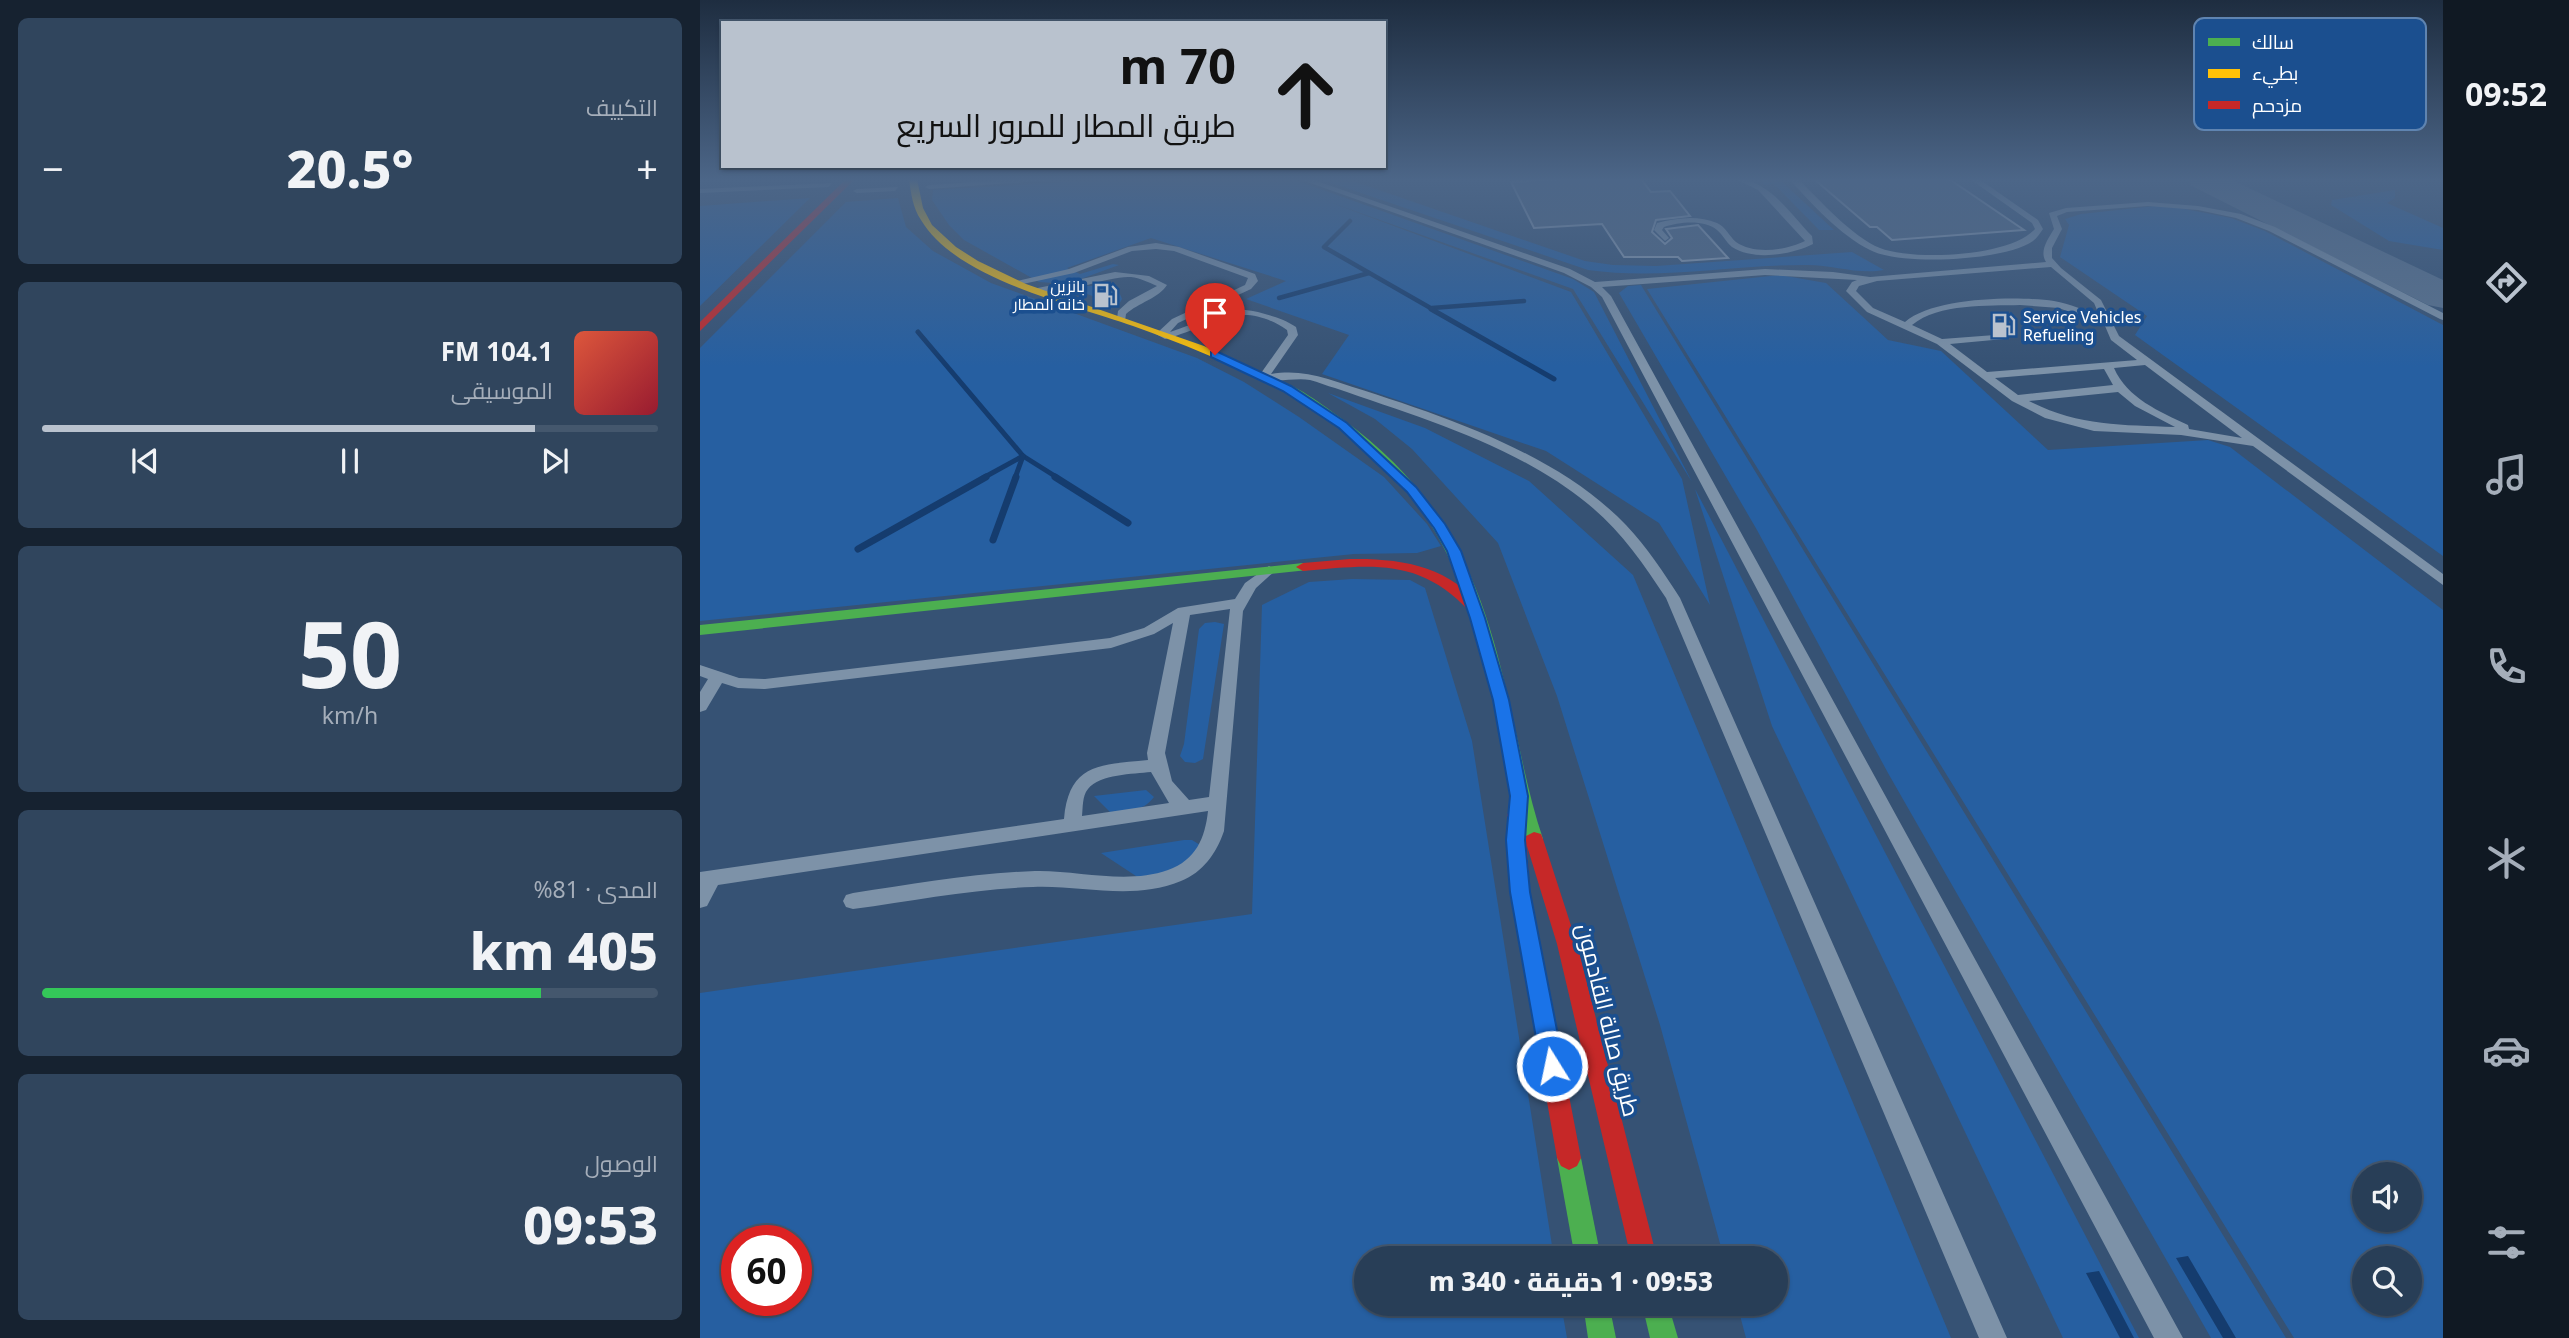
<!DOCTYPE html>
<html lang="ar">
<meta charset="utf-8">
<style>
body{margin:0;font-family:"Noto Sans",Cairo,sans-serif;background:#30455d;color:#f1f3f6;direction:rtl;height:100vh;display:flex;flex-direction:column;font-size:26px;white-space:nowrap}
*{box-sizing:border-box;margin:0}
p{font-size:23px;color:#a5aeba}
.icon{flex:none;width:38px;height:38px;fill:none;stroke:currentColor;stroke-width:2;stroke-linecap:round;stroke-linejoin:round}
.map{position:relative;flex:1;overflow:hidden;direction:ltr}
.panel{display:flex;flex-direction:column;gap:18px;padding:18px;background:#162230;width:700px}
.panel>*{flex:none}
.guide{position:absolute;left:21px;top:21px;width:665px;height:147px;border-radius:0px;box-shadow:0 2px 5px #0004,0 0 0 2px #44576d;direction:rtl;background:#b9c2ce;color:#111;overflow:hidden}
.buttons{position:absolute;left:1652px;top:1162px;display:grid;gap:14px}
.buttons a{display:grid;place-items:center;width:70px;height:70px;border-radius:50%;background:#283e57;box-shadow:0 2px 5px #0004,0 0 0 2px #44576d;font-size:35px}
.speed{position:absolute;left:21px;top:1225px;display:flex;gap:14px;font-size:35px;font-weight:700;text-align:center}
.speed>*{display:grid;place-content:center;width:91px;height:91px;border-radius:50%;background:#283e57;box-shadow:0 2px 5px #0004,0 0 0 2px #44576d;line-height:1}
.speed .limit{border:10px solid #d22;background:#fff;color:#111}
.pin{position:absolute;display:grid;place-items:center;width:60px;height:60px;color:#fff;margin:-72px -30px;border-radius:50% 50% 50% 0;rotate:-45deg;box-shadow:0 0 7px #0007}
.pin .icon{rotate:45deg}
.me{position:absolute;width:77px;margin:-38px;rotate:350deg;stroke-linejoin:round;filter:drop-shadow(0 0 5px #0008)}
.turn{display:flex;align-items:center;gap:24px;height:147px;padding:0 35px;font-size:32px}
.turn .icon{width:91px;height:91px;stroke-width:2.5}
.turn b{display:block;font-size:49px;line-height:60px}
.big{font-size:52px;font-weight:800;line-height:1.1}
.panel .tile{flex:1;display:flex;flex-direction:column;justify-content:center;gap:10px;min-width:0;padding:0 24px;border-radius:10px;background:#30455d}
.panel .dial{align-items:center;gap:0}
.dial b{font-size:91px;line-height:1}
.song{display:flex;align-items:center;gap:21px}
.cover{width:84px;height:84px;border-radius:10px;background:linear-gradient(135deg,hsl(10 70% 55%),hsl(350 70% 35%))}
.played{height:7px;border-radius:4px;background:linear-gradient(90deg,#b9c2ce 80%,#44576d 80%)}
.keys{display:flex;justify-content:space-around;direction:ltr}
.heat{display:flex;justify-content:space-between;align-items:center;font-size:38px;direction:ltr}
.charge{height:10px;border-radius:5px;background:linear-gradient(90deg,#34c759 81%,#44576d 0)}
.trip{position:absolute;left:654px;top:1246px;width:434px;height:70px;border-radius:35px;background:#283e57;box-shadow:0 2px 5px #0004,0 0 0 2px #44576d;font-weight:800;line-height:70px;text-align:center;direction:rtl}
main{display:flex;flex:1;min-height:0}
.tabs{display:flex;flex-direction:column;width:126px;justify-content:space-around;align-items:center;background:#101923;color:#a5aeba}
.tabs .icon{width:49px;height:49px}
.tabs .current{color:#b9c2ce}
.tabs b{font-size:32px;color:#f1f3f6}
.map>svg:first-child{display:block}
.green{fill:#265fa1;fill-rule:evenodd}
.water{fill:#153c6e}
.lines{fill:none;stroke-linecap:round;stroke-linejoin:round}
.stream-far2{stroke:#153c6e;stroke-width:4.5}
.stream-far1{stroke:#153c6e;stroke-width:5}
.stream{stroke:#153c6e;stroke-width:7}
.taxiway{fill:#5a728e;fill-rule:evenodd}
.building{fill:#506783;stroke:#92a2b6;stroke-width:2}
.lane{fill:#7d92a8;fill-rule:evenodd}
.fast{fill:#4caf50;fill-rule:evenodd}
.slow{fill:#ffc107;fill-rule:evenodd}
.jam{fill:#c62828;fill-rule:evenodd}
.route{fill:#1a73e8;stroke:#114b97;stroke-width:2}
.labels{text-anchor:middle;stroke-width:7;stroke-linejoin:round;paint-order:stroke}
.far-poi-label{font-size:16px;fill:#fff;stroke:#1b4f8f;text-anchor:end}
.near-street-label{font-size:23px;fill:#fff;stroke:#1b4f8f}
.key{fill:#1b4f8f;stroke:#5f84b1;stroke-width:2}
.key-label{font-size:19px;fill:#fff}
</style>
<main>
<nav class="tabs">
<b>09:52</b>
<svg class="icon current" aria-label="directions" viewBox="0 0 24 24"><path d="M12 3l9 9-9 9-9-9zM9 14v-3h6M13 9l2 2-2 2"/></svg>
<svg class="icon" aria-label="music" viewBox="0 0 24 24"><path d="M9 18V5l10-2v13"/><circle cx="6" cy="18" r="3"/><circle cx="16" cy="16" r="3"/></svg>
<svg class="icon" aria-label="phone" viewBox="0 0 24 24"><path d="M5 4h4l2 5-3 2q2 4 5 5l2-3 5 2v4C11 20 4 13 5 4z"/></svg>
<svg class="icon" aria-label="climate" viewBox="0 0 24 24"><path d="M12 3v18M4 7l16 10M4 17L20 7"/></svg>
<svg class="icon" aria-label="car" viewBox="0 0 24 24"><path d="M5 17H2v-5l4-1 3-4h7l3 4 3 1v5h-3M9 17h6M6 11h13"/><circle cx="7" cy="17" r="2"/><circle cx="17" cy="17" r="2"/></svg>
<svg class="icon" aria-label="filters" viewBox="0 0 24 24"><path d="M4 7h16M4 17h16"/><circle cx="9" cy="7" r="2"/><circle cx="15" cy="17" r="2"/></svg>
</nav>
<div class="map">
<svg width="1743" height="1338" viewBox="0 0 1743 1338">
<rect width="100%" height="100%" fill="#365274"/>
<g class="green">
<path d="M418 179H592L873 279 894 292 992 482 873 289 624 200 871 292 982 479 1010 605 959 523 846 451 622 374 649 335 546 299 586 281 451 238 367 268 380 274 413 264 419 265 367 284 339 282 264 240 249 225 232 200 233 190Z"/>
<path d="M620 179H647L885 261 913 265 956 266 1152 252 1184 270C1157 275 1131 264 1104 265 1031 265 960 280 888 270Z"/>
<path d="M1059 179H1079L1134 230H1119L1074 184 1065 185Z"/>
<path d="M1695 190V198L1687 203 1743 228V250L1689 241 1631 205 1632 200Z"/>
<path d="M110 198 0 306V206Z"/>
<path d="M198 198 206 227 233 251 291 283 497 358 544 382 599 417 684 477 727 524 741 546 717 553 654 554 0 621V348L146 202Z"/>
<path d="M1464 205 1531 218 1565 231 1743 325V556L1435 335 1447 316 1360 257 1369 225 1365 219 1381 214Z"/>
<path d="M1080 275 1126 283 1188 340 1241 351 1348 450 1508 440 1530 447 1743 610V1338H1594L947 289ZM1664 1174H1710V1220H1664ZM1664 1258H1710V1304H1664Z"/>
<path d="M941 285 1586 1338H1511L1188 773 1057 530 919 293 928 286Z"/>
<path d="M381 286H397L420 294 422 299 418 306 372 288Z"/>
<path d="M628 393 725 428 829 481 933 575 1251 1338H1046L1037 1304H1076V1258H1024L960 1025 857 696 798 543 712 449 675 419Z"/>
<path d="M995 489 1439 1338H1363L1072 726Z"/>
<path d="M652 579 710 580 725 588 772 741 854 1258H667V1304H861L867 1338H0V993L552 914 562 605 609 582ZM37 1241H96V1300H37Z"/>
<path d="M515 622 524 624 503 759 495 763 485 762 480 756 484 744 499 629 505 623Z"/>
<path d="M446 790 454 797C443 812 428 810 410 812L394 796Z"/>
<path d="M484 840H492L505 848 496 868 439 878 401 853Z"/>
</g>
<g class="water">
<path d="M1488 1256 1536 1338H1523L1476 1258Z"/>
<path d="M1399 1271 1434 1338H1420L1386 1273Z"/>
</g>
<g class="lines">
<g class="stream-far2">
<path d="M650 221 624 247 734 310"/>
<path d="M579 298 669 273"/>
<path d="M732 308 824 301"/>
</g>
<g class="stream-far1">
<path d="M731 309 854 379"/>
<path d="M218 332 323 456 358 478"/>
<path d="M283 478 323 456"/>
<path d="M315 478 323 456"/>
</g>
<g class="stream">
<path d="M355 477 428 523"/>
<path d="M293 540 316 477"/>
<path d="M158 549 286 477"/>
</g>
<path class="taxiway" d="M1487 179H1530L1743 280V308L1728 305 1492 186Z"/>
</g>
<g class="building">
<path d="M861 179H941L951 192 970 191 990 216 956 220 952 232 965 244 972 238 966 229 998 225 1028 258 982 261 978 257H924L902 224 834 228 811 182Z"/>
<path d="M1114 179H1249L1324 230 1192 240 1177 227H1170Z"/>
</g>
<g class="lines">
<g class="lane">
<path d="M320 179H367L229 189 225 187 229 185Z"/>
<path d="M599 179H611L870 269 895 282 1065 269 1133 272 1170 277 1346 262C1339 251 1348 239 1354 229L1349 213 1366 208 1448 202 1498 206 1541 214 1575 227 1743 313V320L1740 319 1569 231 1536 218 1498 210 1448 206 1367 212 1357 216 1362 229 1352 248V258L1361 268 1401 300 1419 336 1743 574V585L1553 446 1481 435 1394 431 1345 418 1312 401 1237 344 1167 312 1146 291 1152 282 1157 280 1065 275 902 287 911 296 1483 1338H1454L902 297 891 287 864 273ZM1351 267 1394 303 1400 317C1385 310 1370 304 1354 301 1317 296 1234 297 1205 322L1173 308 1156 291 1159 286 1177 281ZM1320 305 1359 308 1390 320 1405 326 1411 340 1437 360 1287 372 1250 344 1304 339 1309 336 1308 334 1242 339 1212 325C1239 303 1288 306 1320 305ZM1445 365 1542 438 1489 429 1488 425C1460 412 1427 398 1414 368ZM1404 369 1413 385 1318 395 1295 378ZM1418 392 1435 406 1475 427C1422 425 1377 426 1329 401Z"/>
<path d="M1036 179C1069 179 1091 215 1112 236L1113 244C1091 255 1054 261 1032 247 1026 242 1023 235 1017 230 1004 219 979 222 964 227L962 230 969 238 965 241 954 230 957 223C976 218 998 215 1017 223 1026 227 1029 236 1036 242 1054 255 1087 250 1105 241L1058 190Z"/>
<path d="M1089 179H1098C1120 200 1152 237 1180 248 1213 261 1311 257 1335 229L1332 223 1270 179H1279L1338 220 1343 229C1340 233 1337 238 1333 241 1305 261 1200 266 1170 250 1140 235 1112 204 1089 179Z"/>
<path d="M132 183 129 187 0 193V189Z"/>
<path d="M198 187 195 191 157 193 153 191 157 189Z"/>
<path d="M456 243 479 247 555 274 558 281 551 289 478 323 470 332C507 321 523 301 565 314 576 317 586 320 596 327L598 335 571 374C591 371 608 373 628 379 728 411 852 448 926 525 947 547 964 573 980 598L1307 1338H1279L966 598C943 563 920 530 888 504 816 445 721 418 635 388 627 386 618 382 610 380 593 377 571 385 559 376L588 335 587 330C538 297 512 327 465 339L456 334 472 319 545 285 548 278 474 251 456 249 432 251 374 273 318 285 313 282 369 269 428 247Z"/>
<path d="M415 272 449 276 467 285C459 298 438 303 426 314L425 321 422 322 417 319 418 311 429 301 457 286C448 282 440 278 431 277 405 275 353 301 333 289Z"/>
<path d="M569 566 576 570 556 588 543 611 524 831C516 854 503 872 481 881 432 901 383 885 333 887 272 889 213 901 153 909L146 907 143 901 146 895 153 893C213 884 274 873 335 871 378 870 426 885 468 870 496 860 505 838 508 811L18 885 7 906 0 908V872L364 819C369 763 400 765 448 760L447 753 473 623 454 634 411 648 65 689 38 688 22 683 6 710 0 712V692L8 679 0 676V665L39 678 65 679 410 638 444 628 478 608 535 599 545 583ZM530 609 509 797 489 800 472 781 465 753 490 615ZM451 772 469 803 382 816C383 808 382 796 388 789 400 774 433 774 451 772Z"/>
</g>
<g class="fast">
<path d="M572 380C588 378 627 408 641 418 751 498 784 586 812 715 822 757 829 798 843 839L841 844 834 846 827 844 819 822C806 775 799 728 789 681 755 532 706 461 572 384Z"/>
<path d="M603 563 608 564 610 567 608 570 0 635V625Z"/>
<path d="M869 1146 877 1150 881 1158 901 1258H875L857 1158 861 1150Z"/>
<path d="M883 1304H909L916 1338H888Z"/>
<path d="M942 1304H968L978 1338H950Z"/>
</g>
<path class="slow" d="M209 179H217L223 208 232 225 256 247 278 261 326 284 504 346 581 382 572 384C527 362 481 343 433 326 371 304 257 280 221 220 213 208 211 194 209 179Z"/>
<g class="jam">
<path d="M146 179H155L0 331V322Z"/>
<path d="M650 559C701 558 751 566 782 609L780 612H770C720 557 671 565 603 571L596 567 603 563Z"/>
<path d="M816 808 822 810 826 836 834 832 841 834 843 839 877 944 957 1258H931L857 944 827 846 830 893 881 1158 877 1166 869 1170 861 1166 857 1158 810 893 807 815 810 810Z"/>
</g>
</g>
<linearGradient id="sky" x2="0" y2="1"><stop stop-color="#1e2d40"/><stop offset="0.49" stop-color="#4c6688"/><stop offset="1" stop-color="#4c6688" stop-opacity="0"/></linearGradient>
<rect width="1743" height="367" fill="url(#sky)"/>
<path class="route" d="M511 352H518L591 386 647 423 716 487 745 524 761 551 785 618 809 700 828 796 825 840 830 892 864 1066 860 1074 852 1077 844 1074 841 1066 810 892 806 840 810 796 793 700 770 618 747 551 734 528 707 492 639 428 583 391 511 357Z"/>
<defs>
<symbol id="fuel-bare" viewBox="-9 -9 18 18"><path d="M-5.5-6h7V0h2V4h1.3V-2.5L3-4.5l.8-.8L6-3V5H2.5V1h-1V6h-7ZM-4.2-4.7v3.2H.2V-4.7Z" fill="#b9c2ce" stroke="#1b4f8f" stroke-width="2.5" paint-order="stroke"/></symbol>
</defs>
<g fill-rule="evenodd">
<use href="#fuel-bare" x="388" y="278" width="35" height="35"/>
<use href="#fuel-bare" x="1286" y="308" width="35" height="35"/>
</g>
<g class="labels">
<g class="far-poi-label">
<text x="385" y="292">بانزين<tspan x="385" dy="18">خانه المطار</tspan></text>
<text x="1323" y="323" text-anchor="start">Service Vehicles<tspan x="1323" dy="18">Refueling</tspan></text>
</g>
<g class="near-street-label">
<text transform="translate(908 1020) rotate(76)" y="8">طريق صالة القادمون</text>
</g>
</g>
<rect x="1494" y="18" width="232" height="112" rx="10" class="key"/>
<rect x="1508" y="38" width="32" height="8" fill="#4caf50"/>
<rect x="1508" y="69" width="32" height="9" fill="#ffc107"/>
<rect x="1508" y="101" width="32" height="8" fill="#c62828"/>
<g class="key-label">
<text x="1552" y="49">سالك</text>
<text x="1552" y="80">بطيء</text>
<text x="1552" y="112">مزدحم</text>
</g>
</svg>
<div class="buttons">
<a><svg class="icon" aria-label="sound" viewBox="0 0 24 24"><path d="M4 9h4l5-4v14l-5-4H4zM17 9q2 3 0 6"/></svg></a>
<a><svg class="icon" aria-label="search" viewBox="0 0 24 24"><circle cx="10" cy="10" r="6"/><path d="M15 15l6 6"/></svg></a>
</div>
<div class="speed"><div class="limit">60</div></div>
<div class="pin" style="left:515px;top:355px;background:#d93025"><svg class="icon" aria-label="arrive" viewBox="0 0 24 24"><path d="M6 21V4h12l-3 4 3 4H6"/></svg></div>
<svg class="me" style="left:852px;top:1066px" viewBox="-20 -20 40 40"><circle r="17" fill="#1a73e8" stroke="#fff" stroke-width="3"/><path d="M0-11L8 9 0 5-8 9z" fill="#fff"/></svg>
<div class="trip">09:53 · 1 دقيقة · 340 m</div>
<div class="guide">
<div class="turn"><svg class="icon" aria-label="ahead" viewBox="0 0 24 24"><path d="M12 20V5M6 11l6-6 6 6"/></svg><div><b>70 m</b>طريق المطار للمرور السريع</div></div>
</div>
</div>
<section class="panel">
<div class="tile"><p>التكييف</p>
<div class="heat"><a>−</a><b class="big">20.5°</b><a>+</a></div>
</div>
<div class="tile">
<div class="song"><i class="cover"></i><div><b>104.1 FM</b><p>الموسيقى</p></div></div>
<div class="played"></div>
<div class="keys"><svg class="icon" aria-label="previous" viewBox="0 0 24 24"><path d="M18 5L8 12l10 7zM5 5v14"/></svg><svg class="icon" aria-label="pause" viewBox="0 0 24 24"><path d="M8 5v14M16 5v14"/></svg><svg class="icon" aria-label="next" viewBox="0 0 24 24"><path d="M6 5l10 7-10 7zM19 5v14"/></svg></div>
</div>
<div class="tile dial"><b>50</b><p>km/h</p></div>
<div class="tile"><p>المدى · 81%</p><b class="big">405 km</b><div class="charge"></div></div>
<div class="tile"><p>الوصول</p><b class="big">09:53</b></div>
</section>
</main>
